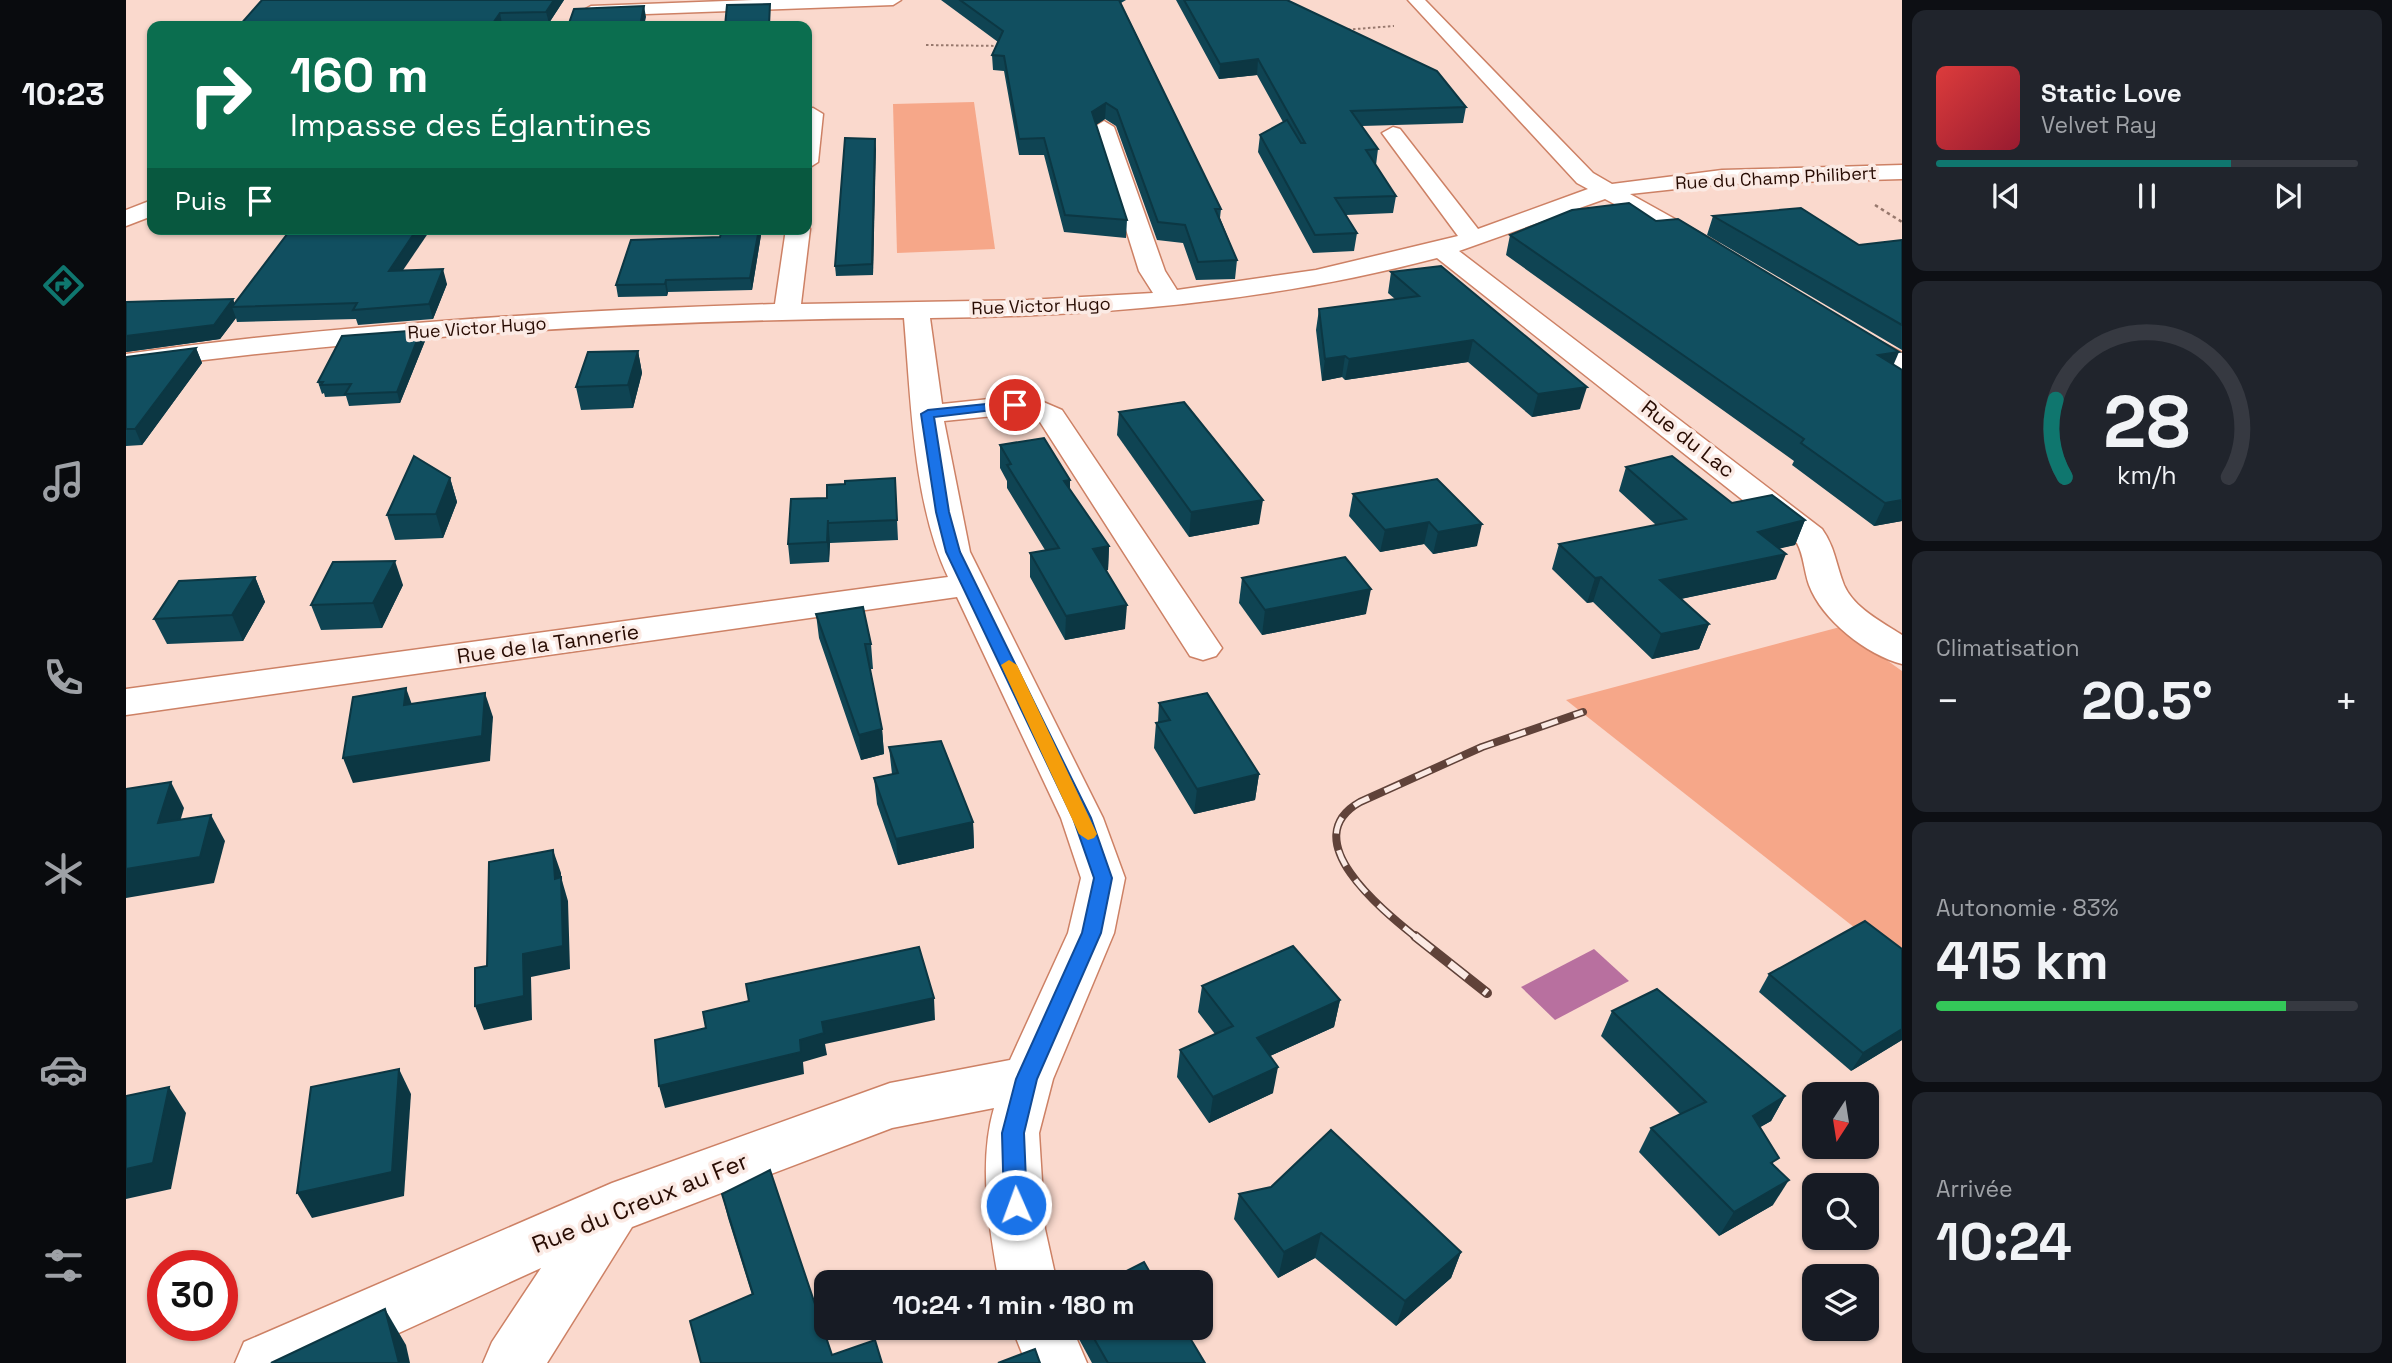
<!DOCTYPE html>
<html lang="fr">
<meta charset="utf-8">
<style>
body{margin:0;font-family:"Space Grotesk",sans-serif;background:#20242c;color:#f1f3f6;height:100vh;display:flex;flex-direction:column;font-size:26px;white-space:nowrap}
*{box-sizing:border-box;margin:0}
p{font-size:23px;color:#9ea1a6}
.icon{flex:none;width:38px;height:38px;fill:none;stroke:currentColor;stroke-width:2;stroke-linecap:round;stroke-linejoin:round}
.map{position:relative;flex:1;overflow:hidden}
.sheet{display:flex;flex-direction:column;gap:10px;padding:10px;background:#0d0f14;width:490px}
.sheet>*{flex:none}
.top-card{position:absolute;left:21px;top:21px;width:665px;height:214px;border-radius:14px;box-shadow:0 2px 5px #0004;background:#0b6e4f;color:#fff;overflow:hidden}
.needle{width:46px;rotate:192deg}
.buttons{position:absolute;left:1676px;top:1082px;display:grid;gap:14px}
.buttons a{display:grid;place-items:center;width:77px;height:77px;border-radius:14px;background:#171b24;box-shadow:0 2px 5px #0004;font-size:35px}
.speed{position:absolute;left:21px;top:1250px;display:flex;gap:14px;font-size:35px;font-weight:700;text-align:center}
.speed>*{display:grid;place-content:center;width:91px;height:91px;border-radius:50%;background:#171b24;box-shadow:0 2px 5px #0004;line-height:1}
.speed .limit{border:10px solid #d22;background:#fff;color:#111}
.pin{position:absolute;display:grid;place-items:center;width:60px;height:60px;color:#fff;margin:-30px;border:4px solid #fff;border-radius:50%;box-shadow:0 2px 7px #0007}
.me{position:absolute;width:77px;margin:-38px;rotate:358deg;stroke-linejoin:round;filter:drop-shadow(0 0 5px #0008)}
.turn{display:flex;align-items:center;gap:24px;height:147px;padding:0 28px;font-size:32px}
.turn .icon{width:91px;height:91px;stroke-width:2.5}
.turn b{display:block;font-size:49px;line-height:60px}
.then{display:flex;align-items:center;height:66px;padding:0 28px;background:#0003;gap:14px;font-size:26px}
.big{font-size:52px;font-weight:700;line-height:1.1}
.sheet .tile{flex:1;display:flex;flex-direction:column;justify-content:center;gap:10px;min-width:0;padding:0 24px;border-radius:14px;background:#20242c}
.sheet .dial{align-items:center;gap:0}
.dial svg{height:182px;overflow:visible;fill:none;stroke:#363941;stroke-width:7;stroke-linecap:round;text-anchor:middle}
.dial text{fill:#f1f3f6;stroke:none}
.song{display:flex;align-items:center;gap:21px}
.cover{width:84px;height:84px;border-radius:10px;background:linear-gradient(135deg,hsl(0 70% 55%),hsl(350 70% 35%))}
.played{height:7px;border-radius:4px;background:linear-gradient(90deg,#0f766e 70%,#363941 70%)}
.keys{display:flex;justify-content:space-around;direction:ltr}
.heat{display:flex;justify-content:space-between;align-items:center;font-size:38px;direction:ltr}
.charge{height:10px;border-radius:5px;background:linear-gradient(90deg,#34c759 83%,#363941 0)}
.trip{position:absolute;left:688px;top:1270px;width:399px;height:70px;border-radius:14px;background:#171b24;box-shadow:0 2px 5px #0004;font-weight:700;line-height:70px;text-align:center}
main{display:flex;flex:1;min-height:0}
.menu{display:flex;flex-direction:column;width:126px;justify-content:space-around;align-items:center;background:#090b0e;color:#9ea1a6}
.menu .icon{width:49px;height:49px}
.menu .selected{color:#0f766e}
.menu b{font-size:32px;color:#f1f3f6}
.map>svg:first-child{display:block}
.green{fill:#f6a789}
.water{fill:#b8709f}
.lines{fill:none;stroke-linecap:round;stroke-linejoin:round}
.minor-casing{stroke:#cd8165;stroke-width:3}
.path-far1{stroke:#97786d;stroke-width:2;stroke-dasharray:2.5 2.5;stroke-linecap:butt}
.path{stroke:#97786d;stroke-width:2.5;stroke-dasharray:3.5 3.5;stroke-linecap:butt}
.minor{fill:#fff;fill-rule:evenodd}
.rail-far1-casing{stroke:#604239;stroke-width:8}
.rail-casing{stroke:#604239;stroke-width:10}
.rail-far1{stroke:#fbeae4;stroke-width:5;stroke-dasharray:17;stroke-linecap:butt}
.rail{stroke:#fbeae4;stroke-width:7;stroke-dasharray:22;stroke-linecap:butt}
.wall{fill:#0f4453}
.shaded-wall{fill:#0c3743}
.building{fill:#114f60;stroke:#0c3743;stroke-width:2}
.route{fill:#1a73e8;stroke:#114b97;stroke-width:2}
.slow{fill:#f59e0b}
.labels{text-anchor:middle;stroke-width:7;stroke-linejoin:round;paint-order:stroke}
.far-street-label{font-size:18px;fill:#280c03;stroke:#fbeae4}
.street-label{font-size:21px;fill:#280c03;stroke:#fbeae4}
.near-street-label{font-size:24px;fill:#280c03;stroke:#fbeae4}
</style>
<main>
<nav class="menu">
<b>10:23</b>
<svg class="icon selected" aria-label="directions" viewBox="0 0 24 24"><path d="M12 3l9 9-9 9-9-9zM9 14v-3h6M13 9l2 2-2 2"/></svg>
<svg class="icon" aria-label="music" viewBox="0 0 24 24"><path d="M9 18V5l10-2v13"/><circle cx="6" cy="18" r="3"/><circle cx="16" cy="16" r="3"/></svg>
<svg class="icon" aria-label="phone" viewBox="0 0 24 24"><path d="M5 4h4l2 5-3 2q2 4 5 5l2-3 5 2v4C11 20 4 13 5 4z"/></svg>
<svg class="icon" aria-label="climate" viewBox="0 0 24 24"><path d="M12 3v18M4 7l16 10M4 17L20 7"/></svg>
<svg class="icon" aria-label="car" viewBox="0 0 24 24"><path d="M5 17H2v-5l4-1 3-4h7l3 4 3 1v5h-3M9 17h6M6 11h13"/><circle cx="7" cy="17" r="2"/><circle cx="17" cy="17" r="2"/></svg>
<svg class="icon" aria-label="filters" viewBox="0 0 24 24"><path d="M4 7h16M4 17h16"/><circle cx="9" cy="7" r="2"/><circle cx="15" cy="17" r="2"/></svg>
</nav>
<div class="map">
<svg width="1776" height="1363" viewBox="0 0 1776 1363">
<rect width="100%" height="100%" fill="#fad9cd"/>
<g class="green">
<path d="M848 102 869 249 771 253 767 104Z"/>
<path d="M1714 627 1776 671V965L1440 700Z"/>
</g>
<path class="water" d="M1468 949 1503 981 1429 1020 1395 987Z"/>
<g class="lines">
<defs>
<g id="minor">
<path d="M627 0H775L767 5 465 16 456 11 465 6Z"/>
<path d="M1282 0H1299L1467 173 1486 184 1596 170 1776 165V179L1596 184 1504 194 1592 243 1595 248 1592 253 1583 255 1479 199 1333 251 1696 529C1709 547 1710 565 1718 585 1728 608 1756 622 1776 635V664C1741 655 1696 620 1683 585 1678 571 1678 556 1671 543L1311 258C1144 302 976 316 804 318L816 404 901 395 936 410 1096 648 1090 656 1077 660 1064 656 914 422 897 413 818 421 844 552 977 818 999 878 988 933 927 1079 913 1133 919 1229 931 1283H873C863 1227 852 1163 868 1108L766 1128 506 1227 421 1363H357L366 1342 415 1268 207 1363H109L118 1342 486 1183 764 1083 884 1060 942 933 955 878 935 818 831 597 0 715V689L822 577C787 503 785 400 778 318 517 320 258 335 0 370V354C215 324 431 311 649 304L660 229H681V224L684 229 675 304 902 300 1027 293 1013 271 968 127 978 121 988 127 1039 271 1051 290 1190 270 1332 236 1256 133 1267 127 1274 129 1352 229 1462 189 1451 183Z"/>
<path d="M687 108 697 114 692 162 681 169V109Z"/>
<path d="M26 200V216L0 226V210Z"/>
<path d="M1724 326 1776 353V374L1766 371 1714 340 1710 334 1714 328Z"/>
<path d="M886 1328H946L961 1363H900Z"/>
</g>
</defs>
<use href="#minor" class="minor-casing"/>
<g class="path-far1">
<path d="M1217 30 1268 26"/>
<path d="M800 45 876 46"/>
</g>
<path class="path" d="M1749 205 1776 222"/>
<use href="#minor" class="minor"/>
<defs>
<path id="rail-far1" d="M1291 938C1260 913 1167 840 1234 802L1356 747 1457 712"/>
<path id="rail" d="M1289 936 1361 993"/>
</defs>
<use href="#rail-far1" class="rail-far1-casing"/>
<use href="#rail" class="rail-casing"/>
<use href="#rail-far1" class="rail-far1"/>
<use href="#rail" class="rail"/>
</g>
<g class="wall">
<path d="M438 0 423 23 376 24 375 26H113Z"/>
<path d="M815 0H1000L995 3 1095 209 1094 218 1111 260 1109 279 1070 280 1057 243 1031 240 990 126 979 119 970 125 1001 220 1000 238 938 232 918 155H893L878 71 867 70 866 55 872 42Z"/>
<path d="M1050 0H1161L1340 107 1337 123 1236 126 1252 149 1250 165 1270 196 1267 213 1220 215 1231 233 1228 251 1187 253 1132 152 1134 135 1157 122 1131 75 1093 79Z"/>
<path d="M749 139 747 275 710 276 709 266Z"/>
<path d="M1587 216 1733 245 1776 240V350L1581 235Z"/>
<path d="M1530 221 1776 370V521L1748 526 1666 465 1668 461 1380 255 1384 235Z"/>
<path d="M636 229 626 290 542 292 541 296 492 297 490 285 594 237Z"/>
<path d="M277 270 321 284 307 319 232 325 230 319 111 322 110 318 94 339 0 352V302L107 299 108 303Z"/>
<path d="M1265 272 1454 409 1406 417 1342 362 1219 380 1216 377 1196 381 1190 330 1193 309 1269 299 1262 293Z"/>
<path d="M299 341 274 403 223 406 220 396 199 397 198 393 196 394 192 382Z"/>
<path d="M70 348 76 363 16 445 0 446V357Z"/>
<path d="M512 351 516 373 507 408 455 410 450 387Z"/>
<path d="M993 412 1133 524 1063 537 991 435Z"/>
<path d="M874 445 944 490 983 546 982 570H980L999 629 939 640 904 577V553L919 550 881 488V481L874 468Z"/>
<path d="M1500 467 1606 503 1679 520 1669 545 1653 548 1650 579 1555 599 1583 624 1573 649 1526 659 1467 602 1461 603 1426 569 1433 544 1530 525 1493 491Z"/>
<path d="M324 478 331 502 317 538 269 540 261 515Z"/>
<path d="M769 478 772 540 704 543 703 562 664 564 662 544 701 498 719 484Z"/>
<path d="M1311 479 1351 546 1307 554 1298 544 1254 552 1223 516 1227 494Z"/>
<path d="M129 577 139 602 117 641 41 644 28 619Z"/>
<path d="M1116 578 1240 614 1136 635 1113 603Z"/>
<path d="M277 585 256 628 195 630 185 605Z"/>
<path d="M690 614 745 644 747 669H744L756 729 758 754 735 760 693 638Z"/>
<path d="M1033 703 1133 774 1129 800 1068 814 1028 748 1030 723 1032 722Z"/>
<path d="M763 747 847 822 848 848 772 865 751 804 748 778 766 774Z"/>
<path d="M1776 949V1040L1725 1071 1633 992 1643 974Z"/>
<path d="M1076 986 1214 1000 1208 1027 1144 1056 1147 1093 1083 1123 1051 1077 1054 1050 1089 1034 1072 1012Z"/>
<path d="M1486 1011 1659 1096 1645 1121 1634 1127 1648 1166 1647 1205 1593 1236 1513 1152 1525 1128 1554 1114 1475 1036Z"/>
<path d="M596 1194 706 1355 575 1363 626 1295 602 1218Z"/>
<path d="M1113 1194 1335 1252 1325 1278 1270 1326 1189 1258 1152 1278 1108 1219Z"/>
<path d="M947 1328H1058L1079 1363H966Z"/>
</g>
<g class="shaded-wall">
<path d="M428 0H438L423 23 420 12Z"/>
<path d="M518 6 520 17 518 26H514Z"/>
<path d="M374 13 376 24 375 26H365Z"/>
<path d="M1132 59 1131 75 1093 79 1094 64Z"/>
<path d="M980 103 979 119 965 128 966 112Z"/>
<path d="M749 139 750 149 747 275 746 264Z"/>
<path d="M291 229H305L267 285 263 271Z"/>
<path d="M633 229H636L626 290 624 278Z"/>
<path d="M317 269 321 284 307 319 303 304Z"/>
<path d="M540 280 542 292 541 296 539 284Z"/>
<path d="M107 299 110 307H106L110 318 94 339 0 352V336Z"/>
<path d="M295 330 299 341 274 403 271 392Z"/>
<path d="M1347 340 1342 362 1219 380 1223 359Z"/>
<path d="M70 348 76 363 16 445 9 429Z"/>
<path d="M512 351 516 373 507 408 502 385Z"/>
<path d="M1773 352 1764 373 1752 355Z"/>
<path d="M1219 356 1216 377 1196 381 1199 359Z"/>
<path d="M1461 387 1454 409 1406 417 1412 394Z"/>
<path d="M324 478 331 502 317 538 310 514Z"/>
<path d="M944 480V503L938 481Z"/>
<path d="M1137 500 1133 524 1063 537 1065 512Z"/>
<path d="M1776 500V521L1748 526 1759 503Z"/>
<path d="M702 520 704 543 703 562 701 542Z"/>
<path d="M1679 520 1669 545 1623 556 1632 532Z"/>
<path d="M1303 522 1298 544 1254 552 1259 530Z"/>
<path d="M1356 524 1351 546 1307 554 1312 532Z"/>
<path d="M983 546 982 570 966 573 967 549Z"/>
<path d="M1660 554 1650 579 1525 605 1534 580Z"/>
<path d="M269 561 277 585 256 628 247 603Z"/>
<path d="M129 577 139 602 117 641 106 615Z"/>
<path d="M1475 577 1467 602 1461 603 1469 578Z"/>
<path d="M1245 589 1240 614 1136 635 1139 610Z"/>
<path d="M1001 605 999 629 939 640 940 616Z"/>
<path d="M1583 624 1573 649 1526 659 1535 634Z"/>
<path d="M280 688 289 713 278 705Z"/>
<path d="M359 693 367 717 364 761 227 783 217 758Z"/>
<path d="M756 729 758 754 735 760 733 735Z"/>
<path d="M1133 774 1129 800 1068 814 1071 789Z"/>
<path d="M45 782 58 808 46 849 32 823Z"/>
<path d="M85 815 99 841 88 883 0 898V869Z"/>
<path d="M847 822 848 848 772 865 770 839Z"/>
<path d="M427 850 435 873V887V877L442 901 444 969 405 977 406 1020 358 1030 349 1006 397 954 429 879Z"/>
<path d="M808 998 809 1020 699 1044 701 1055 677 1062 678 1074 539 1108 533 1086 674 1040 696 1022Z"/>
<path d="M1214 1000 1208 1027 1126 1064 1131 1038Z"/>
<path d="M1776 1029V1040L1725 1071 1737 1053Z"/>
<path d="M1152 1067 1147 1093 1083 1123 1087 1097Z"/>
<path d="M273 1069 285 1094 278 1196 186 1218 171 1193Z"/>
<path d="M43 1087 60 1113 45 1189 0 1199V1169Z"/>
<path d="M1659 1096 1645 1121 1612 1140 1627 1116Z"/>
<path d="M1663 1180 1647 1205 1593 1236 1608 1212Z"/>
<path d="M1195 1233 1189 1258 1152 1278 1158 1252Z"/>
<path d="M1335 1252 1325 1278 1270 1326 1279 1301Z"/>
<path d="M259 1309 280 1345 284 1363H273Z"/>
</g>
<g class="building">
<path d="M136 0H428L420 12 374 13 365 26H113Z"/>
<path d="M834 0H993L1095 209H1089L1111 260 1072 262 1059 225 1032 222 991 110 980 103 966 112 1001 220 939 215 918 138 893 139 878 56 866 55 877 31Z"/>
<path d="M1058 0H1161L1311 71 1340 107 1225 111 1252 149 1240 150 1270 196 1209 198 1231 233 1189 235 1134 135 1161 120 1175 143H1179L1132 59 1094 64Z"/>
<path d="M644 4 643 26H599L601 5Z"/>
<path d="M518 6 514 26H442L448 9Z"/>
<path d="M719 138 749 139 746 264 709 266Z"/>
<path d="M1503 203 1530 221 1552 219 1773 352 1752 355 1776 370V500L1759 503 1675 443 1678 439 1384 235 1446 210Z"/>
<path d="M1675 208 1733 245 1776 240V325L1587 216Z"/>
<path d="M165 229H291L263 271 317 269 303 304 227 310 231 303 106 307Z"/>
<path d="M596 229H633L624 278 540 280 539 284 490 285 505 240 594 237Z"/>
<path d="M1315 266 1461 387 1412 394 1347 340 1223 359 1219 356 1199 359 1193 309 1293 296 1265 272Z"/>
<path d="M107 299 88 325 0 336V302Z"/>
<path d="M295 330 271 392 219 394 225 384 195 385 197 382H192L216 336Z"/>
<path d="M70 348 9 429H0V357Z"/>
<path d="M512 351 502 385 450 387 462 352Z"/>
<path d="M1058 402 1137 500 1065 512 993 412Z"/>
<path d="M918 438 944 480 938 481 983 546 967 549 1001 605 940 616 904 553 933 548 881 465 885 464 874 445Z"/>
<path d="M288 456 324 478 310 514 261 515Z"/>
<path d="M1546 456 1606 503 1646 495 1679 520 1632 532 1660 554 1534 580 1583 624 1535 634 1475 577 1469 578 1433 544 1560 519 1500 467Z"/>
<path d="M769 478 771 520 702 523V520L701 542 662 544 665 499 701 498V485L719 484V481Z"/>
<path d="M1311 479 1356 524 1312 532 1303 522 1259 530 1227 494Z"/>
<path d="M1219 557 1245 589 1139 610 1116 578Z"/>
<path d="M269 561 247 603 185 605 207 562Z"/>
<path d="M129 577 106 615 28 619 53 581Z"/>
<path d="M737 607 745 644H739L756 729 733 735 690 614Z"/>
<path d="M280 688 278 705 359 693 356 736 217 758 227 697Z"/>
<path d="M1081 693 1133 774 1071 789 1030 723 1044 720 1033 703Z"/>
<path d="M815 741 847 822 770 839 748 778 772 773 763 747Z"/>
<path d="M45 782 32 823 85 815 74 857 0 869V789Z"/>
<path d="M427 850 429 879 435 877 437 946 397 954 398 996 349 1006V968L361 966 363 862Z"/>
<path d="M1739 921 1776 949V1029L1737 1053 1643 974Z"/>
<path d="M1167 946 1214 1000 1131 1038 1152 1067 1087 1097 1054 1050 1107 1026 1076 986Z"/>
<path d="M793 947 808 998 696 1022 698 1033 674 1040 675 1052 533 1086 529 1040 580 1028 577 1012 623 1001 620 984Z"/>
<path d="M1531 989 1659 1096 1627 1116 1653 1158 1645 1163 1663 1180 1608 1212 1525 1128 1580 1102 1486 1011Z"/>
<path d="M273 1069 266 1172 171 1193 185 1087Z"/>
<path d="M43 1087 27 1163 0 1169V1096Z"/>
<path d="M1205 1130 1335 1252 1279 1301 1195 1233 1158 1252 1113 1194 1145 1187Z"/>
<path d="M644 1170 706 1355 749 1340 756 1363H575L564 1321 627 1294 596 1194Z"/>
<path d="M1018 1262 1030 1283H977Z"/>
<path d="M259 1309 273 1363H145Z"/>
<path d="M962 1328H1058L1079 1363H982Z"/>
<path d="M909 1349 914 1363H872Z"/>
</g>
<path class="route" d="M889 401 895 405 893 407 808 417 823 512 834 552 965 818 986 878 975 933 911 1079 898 1133 901 1205 898 1212 890 1216 882 1212 878 1205 876 1133 890 1079 956 933 968 878 947 818 820 552 810 512 795 414 802 410Z"/>
<path class="slow" d="M883 660 891 665 971 834 968 838 962 840 953 834 875 665Z"/>
<g class="labels">
<g class="far-street-label">
<text transform="translate(1650 178) rotate(-3)" y="6">Rue du Champ Philibert</text>
<text transform="translate(915 306) rotate(-2)" y="6">Rue Victor Hugo</text>
<text transform="translate(351 328) rotate(-4)" y="6">Rue Victor Hugo</text>
</g>
<g class="street-label">
<text transform="translate(1562 439) rotate(38)" y="7">Rue du Lac</text>
<text transform="translate(422 644) rotate(-8)" y="7">Rue de la Tannerie</text>
</g>
<g class="near-street-label">
<text transform="translate(514 1203) rotate(-22)" y="8">Rue du Creux au Fer</text>
</g>
</g>
</svg>
<div class="buttons">
<a><svg class="needle" viewBox="-14 -14 28 28"><path d="M0-13l5 13h-10z" fill="#e53935"/><path d="M0 13l5-13h-10z" fill="#9ea1a6"/></svg></a>
<a><svg class="icon" aria-label="search" viewBox="0 0 24 24"><circle cx="10" cy="10" r="6"/><path d="M15 15l6 6"/></svg></a>
<a><svg class="icon" aria-label="layers" viewBox="0 0 24 24"><path d="M12 4l9 5-9 5-9-5zM3 14l9 5 9-5"/></svg></a>
</div>
<div class="speed"><div class="limit">30</div></div>
<div class="pin" style="left:889px;top:405px;background:#d93025"><svg class="icon" aria-label="arrive" viewBox="0 0 24 24"><path d="M6 21V4h12l-3 4 3 4H6"/></svg></div>
<svg class="me" style="left:890px;top:1205px" viewBox="-20 -20 40 40"><circle r="17" fill="#1a73e8" stroke="#fff" stroke-width="3"/><path d="M0-11L8 9 0 5-8 9z" fill="#fff"/></svg>
<div class="trip">10:24 · 1 min · 180 m</div>
<div class="top-card">
<div class="turn"><svg class="icon" aria-label="right" viewBox="0 0 24 24"><path d="M7 20v-9h11M14 6l5 5-5 5"/></svg><div><b>160 m</b>Impasse des Églantines</div></div>
<div class="then">Puis<svg class="icon" aria-label="arrive" viewBox="0 0 24 24"><path d="M6 21V4h12l-3 4 3 4H6"/></svg></div>
</div>
</div>
<section class="sheet">
<div class="tile">
<div class="song"><i class="cover"></i><div><b>Static Love</b><p>Velvet Ray</p></div></div>
<div class="played"></div>
<div class="keys"><svg class="icon" aria-label="previous" viewBox="0 0 24 24"><path d="M18 5L8 12l10 7zM5 5v14"/></svg><svg class="icon" aria-label="pause" viewBox="0 0 24 24"><path d="M8 5v14M16 5v14"/></svg><svg class="icon" aria-label="next" viewBox="0 0 24 24"><path d="M6 5l10 7-10 7zM19 5v14"/></svg></div>
</div>
<div class="tile dial"><svg viewBox="0 0 100 80">
<path d="M14 69A42 42 0 1 1 86 69"/>
<path d="M14 69A42 42 0 0 1 10 35" stroke="#0f766e"/>
<text x="50" y="56" font-size="32" font-weight="700">28</text>
<text x="50" y="72" font-size="11">km/h</text>
</svg></div>
<div class="tile"><p>Climatisation</p>
<div class="heat"><a>−</a><b class="big">20.5°</b><a>+</a></div>
</div>
<div class="tile"><p>Autonomie · 83%</p><b class="big">415 km</b><div class="charge"></div></div>
<div class="tile"><p>Arrivée</p><b class="big">10:24</b></div>
</section>
</main>
